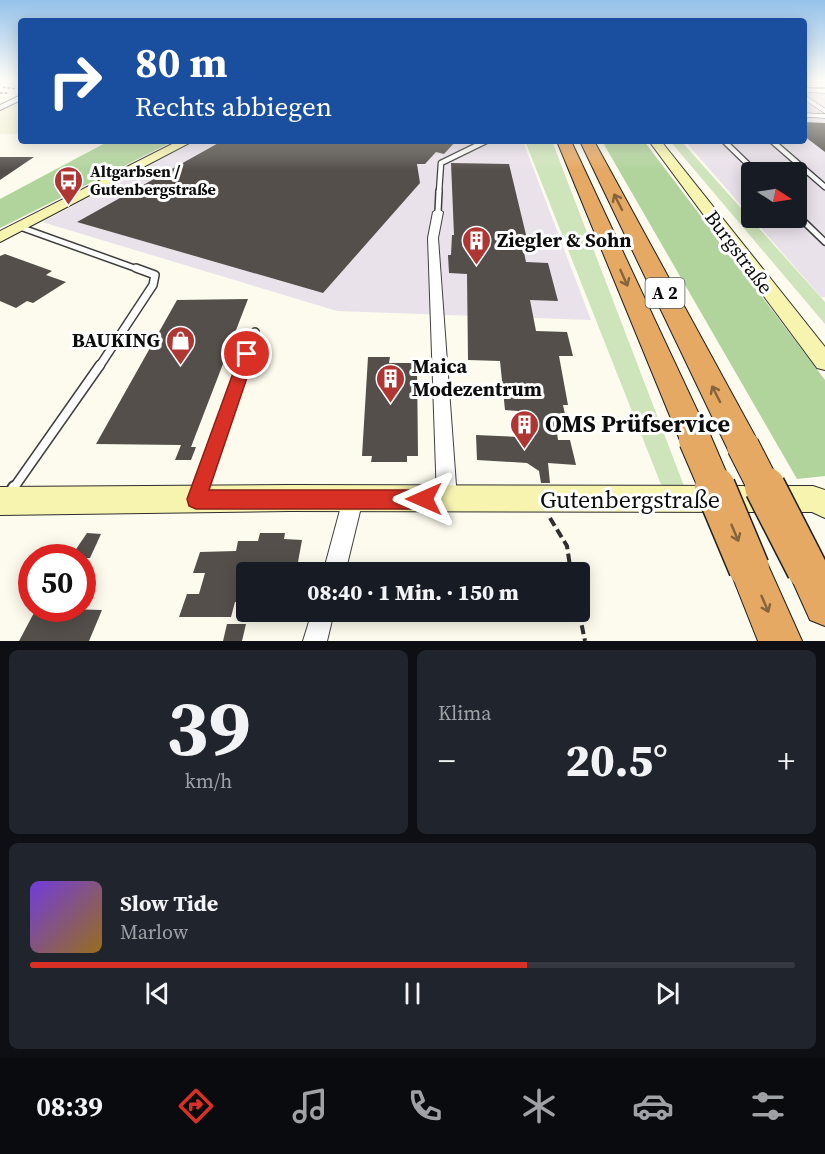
<!DOCTYPE html>
<html lang="de">
<meta charset="utf-8">
<style>
body{margin:0;font-family:"Source Serif 4",serif;background:#20242c;color:#f1f3f6;height:100vh;display:flex;flex-direction:column;font-size:22px;white-space:nowrap}
*{box-sizing:border-box;margin:0}
p{font-size:20px;color:#9ea1a6}
.icon{flex:none;width:33px;height:33px;fill:none;stroke:currentColor;stroke-width:2;stroke-linecap:round;stroke-linejoin:round}
.map{position:relative;height:641px;overflow:hidden}
.drawer{display:flex;flex-direction:column;gap:9px;padding:9px;background:#0d0f14;flex:1}
.drawer>*{flex:none}
.top-card{position:absolute;left:18px;top:18px;width:789px;height:126px;border-radius:6px;box-shadow:0 3px 15px #0003;background:#1a4fa0;color:#fff;overflow:hidden}
.needle{width:39px;rotate:102deg}
.fabs{position:absolute;left:741px;top:162px;display:grid;gap:12px}
.fabs a{display:grid;place-items:center;width:66px;height:66px;border-radius:6px;background:#171b24;box-shadow:0 3px 15px #0003;font-size:30px}
.speed{position:absolute;left:18px;top:544px;display:flex;gap:12px;font-size:30px;font-weight:700;text-align:center}
.speed>*{display:grid;place-content:center;width:78px;height:78px;border-radius:50%;background:#171b24;box-shadow:0 3px 15px #0003;line-height:1}
.speed .limit{border:9px solid #d22;background:#fff;color:#111}
.pin{position:absolute;display:grid;place-items:center;width:51px;height:51px;color:#fff;margin:-26px;border:3px solid #fff;border-radius:50%;box-shadow:0 2px 6px #0007}
.me{position:absolute;width:66px;margin:-33px;rotate:270deg;stroke-linejoin:round;filter:drop-shadow(0 0 4px #0008)}
.turn{display:flex;align-items:center;gap:21px;height:126px;padding:0 18px;font-size:27px}
.turn .icon{width:78px;height:78px;stroke-width:2.5}
.turn b{display:block;font-size:42px;line-height:51px}
.big{font-size:45px;font-weight:800;line-height:1.1}
.drawer .card{flex:1;display:flex;flex-direction:column;justify-content:center;gap:9px;min-width:0;padding:0 21px;border-radius:9px;background:#20242c}
.drawer .dial{align-items:center;gap:0}
.dial b{font-size:78px;line-height:1}
.song{display:flex;align-items:center;gap:18px}
.cover{width:72px;height:72px;border-radius:9px;background:linear-gradient(135deg,hsl(260 70% 55%),hsl(40 70% 35%))}
.played{height:6px;border-radius:3px;background:linear-gradient(90deg,#d93025 65%,#363941 65%)}
.keys{display:flex;justify-content:space-around;direction:ltr}
.heat{display:flex;justify-content:space-between;align-items:center;font-size:33px;direction:ltr}
.drawer .tiles{flex:1;display:grid;gap:9px;grid-template-columns:1fr 1fr}
.card:last-child{grid-column:span 2}
.trip{position:absolute;left:236px;top:562px;width:354px;height:60px;border-radius:6px;background:#171b24;box-shadow:0 3px 15px #0003;font-weight:800;line-height:60px;text-align:center}
.tabs{display:flex;height:96px;justify-content:space-around;align-items:center;background:#090b0e;color:#9ea1a6}
.tabs .icon{width:42px;height:42px}
.tabs .current{color:#d93025}
.tabs b{font-size:27px;color:#f1f3f6}
.map>svg:first-child{display:block}
.industrial{fill:#eae2eb}
.farmland{fill:#f1f0d1}
.green{fill:#cee4bb}
.forest{fill:#b1d39c}
.building{fill:#544f4a}
.lines{fill:none;stroke-linecap:round;stroke-linejoin:round}
.lane-far5-casing{stroke:#404040;stroke-width:5}
.lane-far4-casing{stroke:#404040;stroke-width:7}
.lane-far3-casing{stroke:#404040;stroke-width:8}
.lane-far2-casing{stroke:#404040;stroke-width:10}
.lane-far1-casing{stroke:#404040;stroke-width:11}
.lane-casing{stroke:#404040;stroke-width:14}
.street-casing{stroke:#404040;stroke-width:2}
.secondary-casing{stroke:#2f2f2f;stroke-width:2}
.highway-casing{stroke:#1e1e1e;stroke-width:2}
.path-far1{stroke:#2f2f2f;stroke-width:1.5;stroke-dasharray:3 1.5;stroke-linecap:butt}
.path{stroke:#2f2f2f;stroke-width:4;stroke-dasharray:9 4.5;stroke-linecap:butt}
.lane-far5{stroke:#fff;stroke-width:4}
.lane-far4{stroke:#fff;stroke-width:4.5}
.lane-far3{stroke:#fff;stroke-width:5}
.lane-far2{stroke:#fff;stroke-width:7}
.lane-far1{stroke:#fff;stroke-width:8}
.lane{stroke:#fff;stroke-width:10}
.street{fill:#fff;fill-rule:evenodd}
.secondary{fill:#f7f4b0;fill-rule:evenodd}
.highway{fill:#e6a964;fill-rule:evenodd}
.highway-bridge-far1-casing{stroke:#1e1e1e;stroke-width:34;stroke-linecap:butt}
.highway-bridge-casing{stroke:#1e1e1e;stroke-width:43;stroke-linecap:butt}
.highway-bridge-far1{stroke:#e6a964;stroke-width:32}
.highway-bridge{stroke:#e6a964;stroke-width:40}
.oneway{stroke:#84633d}
.route{fill:#d93025;stroke:#8d1f18;stroke-width:1.5}
.labels{text-anchor:middle;stroke-width:6;stroke-linejoin:round;paint-order:stroke}
.far-poi-label{font-size:16px;font-weight:bold;fill:#0d0d0d;stroke:#fff;text-anchor:start}
.shield{fill:#fff;stroke:#565656;stroke-width:1.5}
.shield-label{font-size:18px;font-weight:bold;fill:#0d0d0d}
.poi-label{font-size:20px;font-weight:bold;fill:#0d0d0d;stroke:#fff;text-anchor:start}
.street-label{font-size:20px;fill:#0d0d0d;stroke:#fff}
.near-poi-label{font-size:24px;font-weight:bold;fill:#0d0d0d;stroke:#fff;text-anchor:start}
.near-street-label{font-size:24px;fill:#0d0d0d;stroke:#fff}
</style>
<div class="map">
<svg width="825" height="641" viewBox="0 0 825 641">
<rect width="100%" height="100%" fill="#fdfbee"/>
<g class="industrial">
<path d="M804 83H825V297H821L752 218H796V172H752L751 217 685 141H804Z"/>
<path d="M196 141H523L591 320 337 311 42 222Z"/>
</g>
<path class="farmland" d="M21 100V134H0V111Z"/>
<g class="green">
<path d="M525 141H552L684 486 662 487Z"/>
<path d="M670 141H681L825 302V324Z"/>
</g>
<g class="forest">
<path d="M109 141H174L0 228V199Z"/>
<path d="M602 141H644L825 380V476L797 479Z"/>
</g>
<g class="building">
<path d="M804 122 825 123V152L804 136Z"/>
<path d="M222 141H456L444 154 436 152 425 164H417L420 183 323 293 77 222Z"/>
<path d="M0 157H34L0 180Z"/>
<path d="M451 163 509 164 527 239 521 238 526 262 548 263 558 301 530 300 536 331 567 332 573 356H559L568 405H563L565 414 554 413 558 440H570L576 465 548 463 550 483H541L539 471 527 463 477 460 476 435 520 437 518 411 505 410 500 361 468 360 467 274 449 273 448 255H451L452 235H454Z"/>
<path d="M5 254 52 271 46 275 66 282 33 303 27 301 16 308 0 301V256Z"/>
<path d="M248 299 191 447H196L191 460H175L181 445 96 444 177 300Z"/>
<path d="M368 357H390L389 363H417L418 456H407V462H371L372 456H362Z"/>
<path d="M87 533 101 534 90 558H70Z"/>
<path d="M260 533H285L284 539 302 540 296 573H246V602H235L231 617H179L187 594H199L205 573H193L200 552 236 551 238 541H258Z"/>
<path d="M36 609H66L102 610 89 641H19Z"/>
<path d="M227 624H246L242 641H223Z"/>
</g>
<g class="lines">
<defs>
<g id="lane-far5">
<path d="M804 85H825"/>
<path d="M804 90 825 91"/>
<path d="M804 97 825 111"/>
<path d="M804 115 825 116"/>
</g>
<g id="lane-far4">
<path d="M724 141 756 172"/>
<path d="M772 141 825 187"/>
<path d="M439 192 441 163 486 141"/>
</g>
<g id="lane-far3">
<path d="M438 212 439 191"/>
<path d="M796 214 825 242"/>
<path d="M20 227 140 270"/>
</g>
<g id="lane-far2">
<path d="M99 367 153 285 155 275 136 268"/>
<path d="M243 367 255 332"/>
</g>
<g id="lane-far1">
<path d="M13 489 100 365"/>
<path d="M200 489 243 365"/>
</g>
<g id="lane">
<path d="M11 492 14 487"/>
<path d="M198 494 200 487"/>
</g>
<g id="street">
<path d="M21 95V100L0 110V105Z"/>
<path d="M438 209 443 212 438 238 457 499 454 506 447 508 440 506 437 499 428 238 433 212Z"/>
<path d="M353 490 360 492 363 499 345 573H323L343 499 346 492Z"/>
<path d="M312 612H334L327 641H303Z"/>
</g>
<g id="secondary">
<path d="M178 141H193L0 242V231Z"/>
<path d="M649 141H661L825 347V370L817 368Z"/>
<path d="M290 485 813 486 825 490V518L812 512 290 511 0 515V487Z"/>
</g>
<g id="highway">
<path d="M557 141H571L711 440 706 450 695 454 684 450Z"/>
<path d="M580 141H594L755 436 759 446 755 456 743 461 731 456Z"/>
<path d="M749 548 763 554 802 641H758L729 568 735 554Z"/>
<path d="M807 549 821 555 825 562V626L810 620 787 569 793 555Z"/>
</g>
</defs>
<use href="#lane-far5" class="lane-far5-casing"/>
<use href="#lane-far4" class="lane-far4-casing"/>
<use href="#lane-far3" class="lane-far3-casing"/>
<use href="#lane-far2" class="lane-far2-casing"/>
<use href="#lane-far1" class="lane-far1-casing"/>
<use href="#lane" class="lane-casing"/>
<use href="#street" class="street-casing"/>
<use href="#secondary" class="secondary-casing"/>
<use href="#highway" class="highway-casing"/>
<g class="path-far1">
<path d="M3 87 16 89"/>
<path d="M0 93H9"/>
</g>
<g class="path">
<path d="M550 518 567 546 571 573"/>
<path d="M579 612 585 641"/>
</g>
<use href="#lane-far5" class="lane-far5"/>
<use href="#lane-far4" class="lane-far4"/>
<use href="#lane-far3" class="lane-far3"/>
<use href="#lane-far2" class="lane-far2"/>
<use href="#lane-far1" class="lane-far1"/>
<use href="#lane" class="lane"/>
<use href="#street" class="street"/>
<use href="#secondary" class="secondary"/>
<use href="#highway" class="highway"/>
<defs>
<g id="highway-bridge-far1">
<path d="M695 440 716 489"/>
<path d="M743 446 765 489"/>
</g>
<g id="highway-bridge">
<path d="M715 487 749 568"/>
<path d="M765 487 807 569"/>
</g>
</defs>
<use href="#highway-bridge-far1" class="highway-bridge-far1-casing"/>
<use href="#highway-bridge" class="highway-bridge-casing"/>
<use href="#highway-bridge-far1" class="highway-bridge-far1"/>
<use href="#highway-bridge" class="highway-bridge"/>
</g>
<defs><path id="oneway-shaft" d="M-6 0H5M1.5-3L5.5 0L1.5 3" fill="none" stroke-width="1.6" stroke-linecap="round" stroke-linejoin="round" transform="scale(1.5)"/></defs>
<g class="oneway">
<use href="#oneway-shaft" transform="translate(618 202) rotate(-117)"/>
<use href="#oneway-shaft" transform="translate(624 278) rotate(66)"/>
<use href="#oneway-shaft" transform="translate(716 394) rotate(-117)"/>
<use href="#oneway-shaft" transform="translate(735 533) rotate(67)"/>
<use href="#oneway-shaft" transform="translate(765 604) rotate(67)"/>
</g>
<linearGradient id="sky" x2="0" y2="1"><stop stop-color="#95c2eb"/><stop offset="0.47" stop-color="#fefdf7"/><stop offset="1" stop-color="#fefdf7" stop-opacity="0"/></linearGradient>
<rect width="825" height="170" fill="url(#sky)"/>
<path class="route" d="M247 349 255 354 209 490H424L431 493 433 499 431 506 424 509H196L189 506 187 499 240 354Z"/>
<defs>
<symbol id="bus-pin" viewBox="-11 -11 22 30"><path d="M0 17L-7.5 6A9.5 9.5 0 1 1 7.5 6Z" fill="#af3633" stroke="#fff"/><path d="M-5-6H5V4H4V6H2V4H-2V6H-4V4H-5ZM-3.5-4V0h7V-4ZM-3.5 1.2v1.5H-2V1.2ZM2 1.2v1.5H3.5V1.2Z" fill="#fff"/></symbol>
<symbol id="building-pin" viewBox="-11 -11 22 30"><path d="M0 17L-7.5 6A9.5 9.5 0 1 1 7.5 6Z" fill="#af3633" stroke="#fff"/><path d="M-4-6H4V6H1V3H-1V6H-4ZM-2.5-4.3h1.7v1.8h-1.7ZM.8-4.3h1.7v1.8H.8ZM-2.5-1h1.7V.8h-1.7ZM.8-1h1.7V.8H.8Z" fill="#fff"/></symbol>
<symbol id="shop-pin" viewBox="-11 -11 22 30"><path d="M0 17L-7.5 6A9.5 9.5 0 1 1 7.5 6Z" fill="#af3633" stroke="#fff"/><path d="M-5-2.5h2.3a2.7 3.5 0 0 1 5.4 0H5L5.5 6h-11ZM-1.5-2.5h3a1.5 2.3 0 0 0-3 0Z" fill="#fff"/></symbol>
</defs>
<g fill-rule="evenodd">
<use href="#bus-pin" x="52" y="164" width="33" height="45"/>
<use href="#building-pin" x="460" y="224" width="33" height="45"/>
<use href="#shop-pin" x="164" y="324" width="33" height="45"/>
<use href="#building-pin" x="374" y="362" width="33" height="45"/>
<use href="#building-pin" x="508" y="408" width="33" height="45"/>
</g>
<g class="labels">
<g class="far-poi-label">
<text x="90" y="177">Altgarbsen /<tspan x="90" dy="18">Gutenbergstraße</tspan></text>
</g>
<rect class="shield" x="645.5" y="278" width="39" height="30" rx="4.5"/>
<g class="shield-label">
<text x="665" y="299">A 2</text>
</g>
<g class="poi-label">
<text x="497" y="247">Ziegler &amp; Sohn</text>
<text x="160" y="347" text-anchor="end">BAUKING</text>
<text x="412" y="373">Maica<tspan x="412" dy="23">Modezentrum</tspan></text>
</g>
<g class="street-label">
<text transform="translate(739 252) rotate(53)" y="7">Burgstraße</text>
</g>
<g class="near-poi-label">
<text x="545" y="432">OMS Prüfservice</text>
</g>
<g class="near-street-label">
<text x="630" y="508">Gutenbergstraße</text>
</g>
</g>
</svg>
<div class="fabs">
<a><svg class="needle" viewBox="-14 -14 28 28"><path d="M0-13l5 13h-10z" fill="#e53935"/><path d="M0 13l5-13h-10z" fill="#9ea1a6"/></svg></a>
</div>
<div class="speed"><div class="limit">50</div></div>
<div class="pin" style="left:247px;top:354px;background:#d93025"><svg class="icon" aria-label="arrive" viewBox="0 0 24 24"><path d="M6 21V4h12l-3 4 3 4H6"/></svg></div>
<svg class="me" style="left:424px;top:499px" viewBox="-20 -20 40 40"><path d="M0-17L14 15 0 8-14 15z" fill="#d93025" stroke="#fff" stroke-width="4"/></svg>
<div class="trip">08:40 · 1 Min. · 150 m</div>
<div class="top-card">
<div class="turn"><svg class="icon" aria-label="right" viewBox="0 0 24 24"><path d="M7 20v-9h11M14 6l5 5-5 5"/></svg><div><b>80 m</b>Rechts abbiegen</div></div>
</div>
</div>
<section class="drawer">
<div class="tiles">
<div class="card dial"><b>39</b><p>km/h</p></div>
<div class="card"><p>Klima</p>
<div class="heat"><a>−</a><b class="big">20.5°</b><a>+</a></div>
</div>
<div class="card">
<div class="song"><i class="cover"></i><div><b>Slow Tide</b><p>Marlow</p></div></div>
<div class="played"></div>
<div class="keys"><svg class="icon" aria-label="previous" viewBox="0 0 24 24"><path d="M18 5L8 12l10 7zM5 5v14"/></svg><svg class="icon" aria-label="pause" viewBox="0 0 24 24"><path d="M8 5v14M16 5v14"/></svg><svg class="icon" aria-label="next" viewBox="0 0 24 24"><path d="M6 5l10 7-10 7zM19 5v14"/></svg></div>
</div>
</div>
</section>
<nav class="tabs">
<b>08:39</b>
<svg class="icon current" aria-label="directions" viewBox="0 0 24 24"><path d="M12 3l9 9-9 9-9-9zM9 14v-3h6M13 9l2 2-2 2"/></svg>
<svg class="icon" aria-label="music" viewBox="0 0 24 24"><path d="M9 18V5l10-2v13"/><circle cx="6" cy="18" r="3"/><circle cx="16" cy="16" r="3"/></svg>
<svg class="icon" aria-label="phone" viewBox="0 0 24 24"><path d="M5 4h4l2 5-3 2q2 4 5 5l2-3 5 2v4C11 20 4 13 5 4z"/></svg>
<svg class="icon" aria-label="climate" viewBox="0 0 24 24"><path d="M12 3v18M4 7l16 10M4 17L20 7"/></svg>
<svg class="icon" aria-label="car" viewBox="0 0 24 24"><path d="M5 17H2v-5l4-1 3-4h7l3 4 3 1v5h-3M9 17h6M6 11h13"/><circle cx="7" cy="17" r="2"/><circle cx="17" cy="17" r="2"/></svg>
<svg class="icon" aria-label="filters" viewBox="0 0 24 24"><path d="M4 7h16M4 17h16"/><circle cx="9" cy="7" r="2"/><circle cx="15" cy="17" r="2"/></svg>
</nav>
